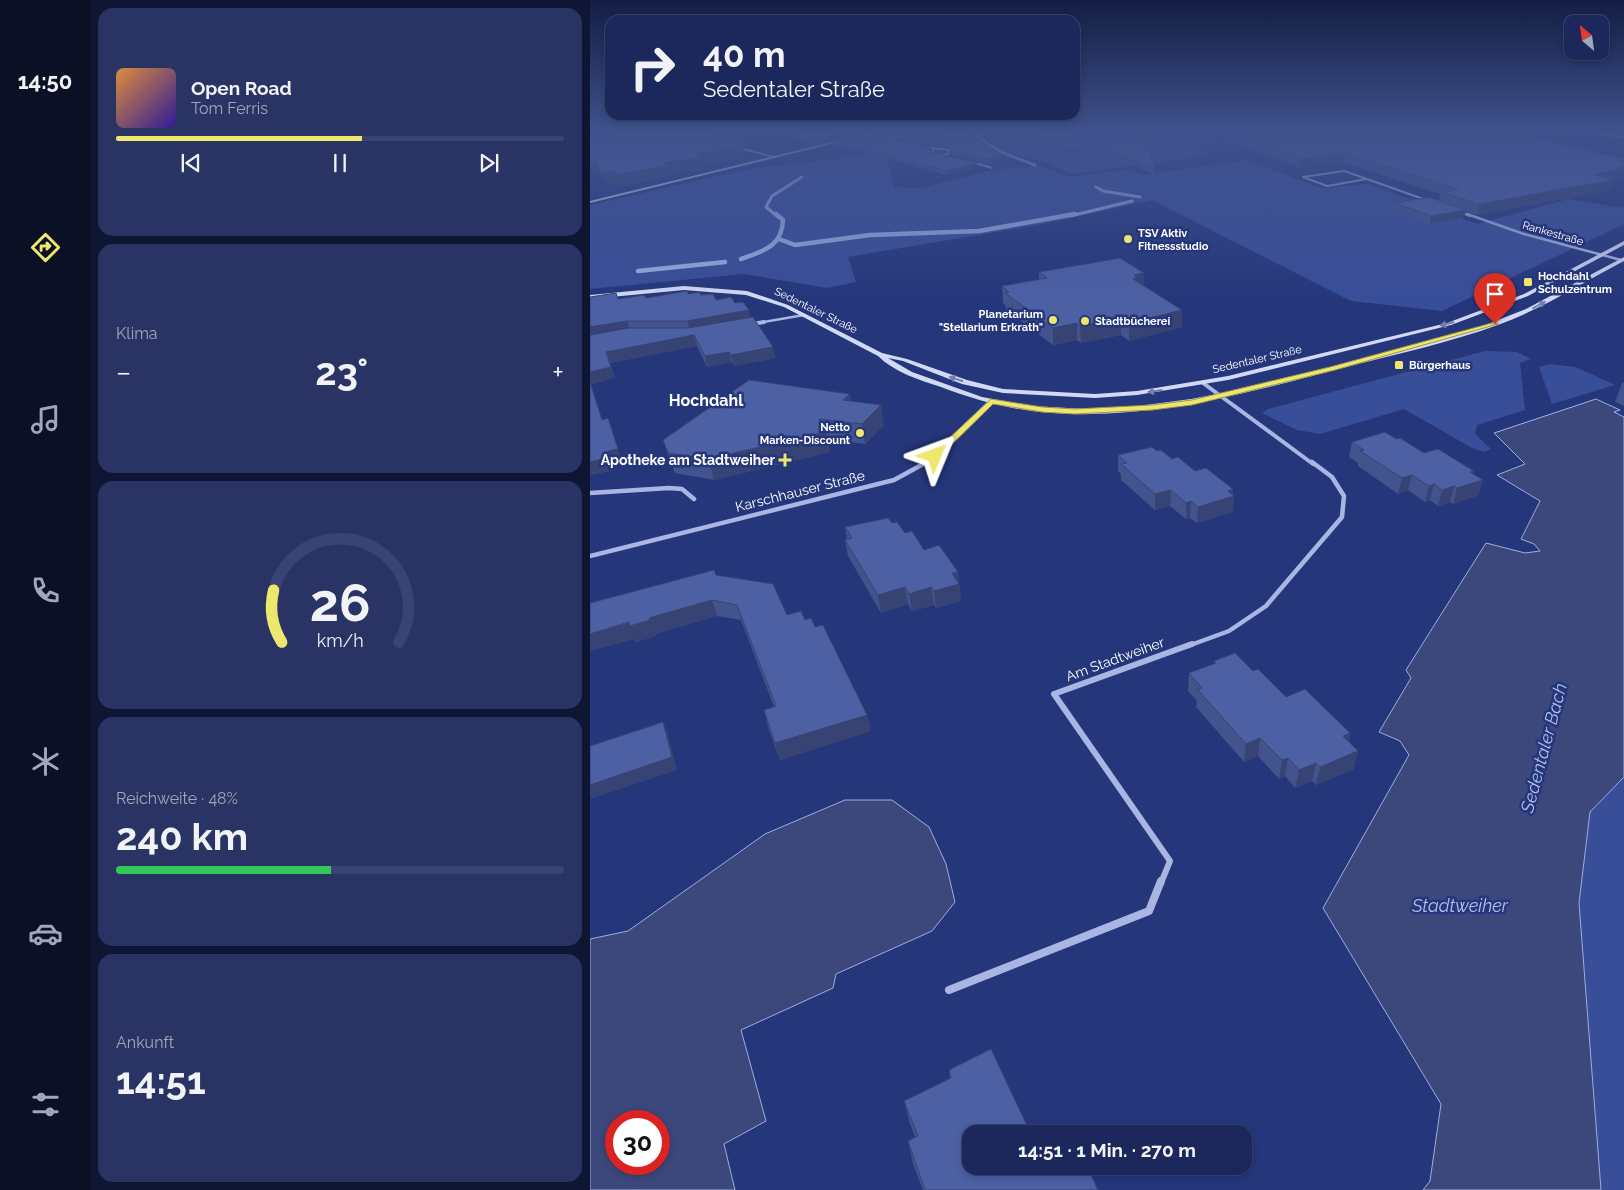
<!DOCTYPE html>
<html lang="de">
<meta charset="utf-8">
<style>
body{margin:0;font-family:Raleway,sans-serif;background:#293465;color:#f1f3f6;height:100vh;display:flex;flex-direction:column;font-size:19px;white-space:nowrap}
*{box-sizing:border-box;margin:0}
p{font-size:16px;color:#a0a6bb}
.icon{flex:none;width:28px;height:28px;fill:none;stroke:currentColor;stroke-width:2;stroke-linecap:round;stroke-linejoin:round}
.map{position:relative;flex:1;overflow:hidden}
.sheet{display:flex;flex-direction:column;gap:8px;padding:8px;background:#0f1633;width:500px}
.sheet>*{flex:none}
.top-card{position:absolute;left:15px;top:15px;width:475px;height:105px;border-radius:15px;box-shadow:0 2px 8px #0003,0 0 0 1px #3a4472;background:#1c285c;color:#f1f3f6;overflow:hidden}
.needle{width:32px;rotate:331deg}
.tools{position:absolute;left:974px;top:15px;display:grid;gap:10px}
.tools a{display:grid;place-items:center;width:45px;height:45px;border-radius:10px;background:#1c285c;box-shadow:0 2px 8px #0003,0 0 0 1px #3a4472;font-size:25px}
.speed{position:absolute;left:15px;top:1110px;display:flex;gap:10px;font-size:25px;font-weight:700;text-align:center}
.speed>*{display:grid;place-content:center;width:65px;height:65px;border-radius:50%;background:#1c285c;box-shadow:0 2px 8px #0003,0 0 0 1px #3a4472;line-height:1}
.speed .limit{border:8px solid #d22;background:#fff;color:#111}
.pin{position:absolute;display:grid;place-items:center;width:42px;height:42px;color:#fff;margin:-51px -21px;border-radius:50% 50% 50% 0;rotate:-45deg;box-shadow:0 0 5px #0007}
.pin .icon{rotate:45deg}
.me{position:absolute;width:55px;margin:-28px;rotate:46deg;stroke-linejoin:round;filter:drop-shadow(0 0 4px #0008)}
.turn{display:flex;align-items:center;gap:18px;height:105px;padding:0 15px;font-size:22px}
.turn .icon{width:65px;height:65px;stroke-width:2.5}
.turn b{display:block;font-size:35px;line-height:42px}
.big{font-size:38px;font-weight:700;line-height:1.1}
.sheet .card{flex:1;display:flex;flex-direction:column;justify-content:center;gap:8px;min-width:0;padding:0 18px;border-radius:15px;background:#293465}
.sheet .dial{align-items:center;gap:0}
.dial svg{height:130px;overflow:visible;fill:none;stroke:#3a4472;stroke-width:7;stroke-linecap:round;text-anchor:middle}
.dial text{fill:#f1f3f6;stroke:none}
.song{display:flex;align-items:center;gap:15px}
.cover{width:60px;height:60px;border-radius:8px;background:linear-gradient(135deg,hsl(30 70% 55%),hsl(250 70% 35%))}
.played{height:5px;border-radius:2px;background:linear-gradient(90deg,#eee76e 55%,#3a4472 55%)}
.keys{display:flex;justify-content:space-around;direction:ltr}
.heat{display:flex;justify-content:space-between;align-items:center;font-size:28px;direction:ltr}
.charge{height:8px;border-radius:4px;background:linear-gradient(90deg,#34c759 48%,#3a4472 0)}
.trip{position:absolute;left:372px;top:1125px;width:290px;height:50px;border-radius:15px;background:#1c285c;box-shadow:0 2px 8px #0003,0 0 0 1px #3a4472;font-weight:700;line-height:50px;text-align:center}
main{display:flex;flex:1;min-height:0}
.tab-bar{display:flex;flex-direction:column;width:90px;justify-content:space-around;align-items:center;background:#0b1025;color:#a0a6bb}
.tab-bar .icon{width:35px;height:35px}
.tab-bar .on{color:#eee76e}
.tab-bar b{font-size:22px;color:#f1f3f6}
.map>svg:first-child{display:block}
.green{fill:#394e99}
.water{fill:#3c487c;stroke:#9daee5;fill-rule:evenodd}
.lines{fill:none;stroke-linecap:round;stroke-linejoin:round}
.stream-far1{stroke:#9daee5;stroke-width:3}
.stream{stroke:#9daee5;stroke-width:4.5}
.street-far5{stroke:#a9b6e4;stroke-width:2}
.street-far4{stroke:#a9b6e4;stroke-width:2.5}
.street-far3{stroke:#a9b6e4;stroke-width:4}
.street-far2{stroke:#a9b6e4;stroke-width:4.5}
.street-far1{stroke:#a9b6e4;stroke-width:6}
.street{stroke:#a9b6e4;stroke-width:8}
.secondary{fill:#d2d9f4;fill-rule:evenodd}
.wall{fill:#42538d}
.shaded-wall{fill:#364373}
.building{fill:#4d60a4;stroke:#364373}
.oneway{fill:#737fb1}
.route{fill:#eee76e;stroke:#9b9648}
.poi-dot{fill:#eee76e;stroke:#25367b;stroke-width:2}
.labels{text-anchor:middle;stroke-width:5;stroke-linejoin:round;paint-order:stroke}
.far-poi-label{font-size:11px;font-weight:bold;fill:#fff;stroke:#25367b;text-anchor:start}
.far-street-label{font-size:11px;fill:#fff;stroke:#25367b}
.poi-label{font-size:14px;font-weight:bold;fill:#fff;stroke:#25367b;text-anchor:end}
.street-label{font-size:14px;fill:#fff;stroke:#25367b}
.far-district-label{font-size:16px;font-weight:bold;fill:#fff;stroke:#25367b}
.near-water-label{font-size:18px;font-style:italic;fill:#b4c0ec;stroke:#25367b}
</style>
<main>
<nav class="tab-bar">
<b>14:50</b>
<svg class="icon on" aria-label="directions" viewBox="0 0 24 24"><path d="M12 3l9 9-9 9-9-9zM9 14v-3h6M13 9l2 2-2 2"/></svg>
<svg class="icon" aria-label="music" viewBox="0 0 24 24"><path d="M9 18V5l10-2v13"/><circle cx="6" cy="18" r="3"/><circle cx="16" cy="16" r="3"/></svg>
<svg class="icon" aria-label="phone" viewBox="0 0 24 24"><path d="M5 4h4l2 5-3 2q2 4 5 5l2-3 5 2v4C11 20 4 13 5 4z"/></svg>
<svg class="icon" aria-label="climate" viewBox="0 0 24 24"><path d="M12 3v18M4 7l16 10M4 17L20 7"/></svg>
<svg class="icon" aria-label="car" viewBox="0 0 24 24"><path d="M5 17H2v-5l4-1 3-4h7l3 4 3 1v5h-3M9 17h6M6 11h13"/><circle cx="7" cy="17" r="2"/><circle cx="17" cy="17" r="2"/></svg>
<svg class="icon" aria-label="filters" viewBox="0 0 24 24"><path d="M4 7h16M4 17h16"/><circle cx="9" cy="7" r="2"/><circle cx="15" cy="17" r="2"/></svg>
</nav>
<section class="sheet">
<div class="card">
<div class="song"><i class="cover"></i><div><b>Open Road</b><p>Tom Ferris</p></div></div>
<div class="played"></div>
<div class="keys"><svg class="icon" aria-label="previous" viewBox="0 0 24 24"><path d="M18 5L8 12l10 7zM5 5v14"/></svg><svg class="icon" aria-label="pause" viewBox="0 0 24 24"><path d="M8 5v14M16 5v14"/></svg><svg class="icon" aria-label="next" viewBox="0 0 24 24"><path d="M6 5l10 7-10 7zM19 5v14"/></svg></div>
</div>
<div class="card"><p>Klima</p>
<div class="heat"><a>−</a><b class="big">23°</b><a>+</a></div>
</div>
<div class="card dial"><svg viewBox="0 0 100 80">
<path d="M14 69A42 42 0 1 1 86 69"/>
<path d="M14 69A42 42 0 0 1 9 37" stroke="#eee76e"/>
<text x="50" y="56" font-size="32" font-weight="700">26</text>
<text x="50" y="72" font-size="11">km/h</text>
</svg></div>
<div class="card"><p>Reichweite · 48%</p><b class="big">240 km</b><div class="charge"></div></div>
<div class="card"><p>Ankunft</p><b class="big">14:51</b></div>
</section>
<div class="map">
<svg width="1034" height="1190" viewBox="0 0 1034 1190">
<rect width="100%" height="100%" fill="#25367b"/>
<g class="green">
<path d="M399 132H643L631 139 602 146 622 155 480 174 452 161 417 152 405 146 403 140 391 133Z"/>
<path d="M296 153 304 187 331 188 402 170 451 166 480 177 540 169 552 175 657 160 731 188 778 184 887 224 979 199 1034 208V224L852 311 761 301 562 200 453 224 258 257 266 282 237 288 154 274 0 289V205L159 169Z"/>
<path d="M895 351 927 352 941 359 930 363 935 410 887 425 885 434 901 449 894 452 882 448 814 409 730 434 707 430 672 413 678 409Z"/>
<path d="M960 364 986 367 1025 385 962 404 949 367Z"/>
<path d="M1034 777V1190H1011L989 903 1000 812Z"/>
</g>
<g class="water">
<path d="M1006 399 1030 410 1024 412 1034 417V777L1000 812 989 903 1011 1190H833L840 1181 851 1104 733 908 819 755 810 741 789 732 821 678 816 670 896 543 935 553 950 551 944 544 931 539 950 501 907 475 935 464 904 433Z"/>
<path d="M255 800H302L339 827 356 864 365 902 342 931 246 974 243 988 151 1030 176 1121 134 1144 145 1190H0V939L38 931 175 834ZM26 1121H69V1164H26Z"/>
</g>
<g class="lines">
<g class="stream-far1">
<path d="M387 136 411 152 445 165"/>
<path d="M506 187 513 191 550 197"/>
<path d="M187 216 176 207 182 196 212 177"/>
<path d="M480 216 542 201"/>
</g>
<g class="stream">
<path d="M189 239 205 245 280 235 389 231 485 214"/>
<path d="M151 259C173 251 192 247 193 220L186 214"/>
<path d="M48 271 135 262"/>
</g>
<g class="street-far5">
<path d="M295 138 324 137"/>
<path d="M335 146 344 148 342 153 346 154"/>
<path d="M149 148 185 157"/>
<path d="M344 148 359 150 358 154 352 155 355 156"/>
<path d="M381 162 402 168"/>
<path d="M754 171 777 179 737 186 713 177Z"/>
<path d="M777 179 836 200"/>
<path d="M870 212 880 216"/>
</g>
<g class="street-far4">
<path d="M877 214 934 234 1031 260"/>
<path d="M167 323 214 315"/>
</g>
<g class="street-far3">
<path d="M163 324 174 322"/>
<path d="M613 383 723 464"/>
<path d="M335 464 401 401"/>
</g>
<g class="street-far2">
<path d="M0 493 79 488 92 489 104 499"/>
<path d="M0 556 304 480 337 462"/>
<path d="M598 646 639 631 676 606 752 517 754 496 742 477 722 462"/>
</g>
<path class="street-far1" d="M571 883 580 861 464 694 602 644"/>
<path class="street" d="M359 990 559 911 571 881"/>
<g class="secondary">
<path d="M283 132H290L0 203V201Z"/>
<path d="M994 132 1034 136V138L996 133Z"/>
<path d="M1034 241V245L938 296 861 325 638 380 547 395 505 398 413 393 372 384 313 361 298 358 322 372 392 397 442 406 495 409 548 406 601 399 654 389 829 345 885 329 936 309 1034 257V261C992 283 952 309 908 325 858 343 807 354 756 367 655 394 547 424 442 411 410 407 380 398 351 387 329 380 304 372 288 356L194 307 156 295 94 290 0 299V295L94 286 157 291 198 305 292 353 317 359 377 380 413 389 505 394 547 391 638 376 857 323 934 294Z"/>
</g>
</g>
<g class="wall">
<path d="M0 132H139L141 133 142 139 153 144 155 154H153L154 159 112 164 114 169 84 172 79 173V177L30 186 28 182 16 184 10 173 6 174 4 171 0 172Z"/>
<path d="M172 132H275L231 143Z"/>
<path d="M288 132H379L412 156V161L398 164 361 154V148L360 147 318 140V136L372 133V132L305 135 302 137 288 134Z"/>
<path d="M433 132H557L564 170V175L507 149 477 153Z"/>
<path d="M639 133 710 134 1031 176 1030 179 1024 180 1021 190 887 215 875 211 874 217 840 224 803 210 805 203 849 200 850 194 753 162 710 168 639 142Z"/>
<path d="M244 142 340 151 387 167 357 175 245 145Z"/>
<path d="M449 272 554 273V286L592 327 539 341 531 335 491 343 487 340 463 345 416 310 415 305 413 303 412 286 449 280Z"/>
<path d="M98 294 111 295 126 300 145 303 160 317 186 358 144 366 142 362 117 367 107 346 20 363 25 378 1 384 12 419 32 461 22 463 24 470 0 475V297L28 299 56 298Z"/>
<path d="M1032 383H1034V406L1025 402Z"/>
<path d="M260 394 261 401 294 425 275 444 237 439 240 452 124 480 85 473 73 440Z"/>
<path d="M806 439 834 453 884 471 883 474 889 495 863 504 860 502 848 506 840 500 835 502 818 490 808 494 768 466V463L759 457 762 442Z"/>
<path d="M567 451 605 471 643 489V494L644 496 643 512 607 523 600 518 596 519 580 506 565 510 531 480V474L528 471V455Z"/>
<path d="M302 523 334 550 368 572 371 601 346 608 344 605 322 611 318 604 291 613 258 556 255 540 257 539 255 527Z"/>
<path d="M126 575 197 615 215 620 225 627 277 715 281 731 190 760 178 727 174 710 184 707 151 620 127 616 65 634 66 636 46 642 44 639 0 651V603Z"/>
<path d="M624 661 663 671 696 697 760 733 759 741 764 769 726 785 722 781 705 788 695 776 689 779 668 756 654 762 606 707 607 701 598 691 599 673 624 664Z"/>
<path d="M359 1070 381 1134 508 1190H333L323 1164 318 1141 325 1137 320 1124 314 1101 360 1078Z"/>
</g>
<g class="shaded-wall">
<path d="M256 132H275L231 143V138Z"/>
<path d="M303 132H304L305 135 302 137V133Z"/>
<path d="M147 144H153L155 154H153L154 159 112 164 114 169 84 172 79 173V177L30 186 27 175 74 163 107 153Z"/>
<path d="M507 144V149L477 153V148Z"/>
<path d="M754 153 753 162 710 168 711 159Z"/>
<path d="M412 156V161L398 164V159Z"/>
<path d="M0 161H1L4 171 0 172Z"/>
<path d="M2 163H7L10 173 6 174Z"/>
<path d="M387 163V167L357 175 356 171Z"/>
<path d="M1034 167V176H1031L1030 179 1024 180 1021 190 887 215 889 204Z"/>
<path d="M25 171 28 182 16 184 12 173Z"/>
<path d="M876 210 874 217 840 224 841 216Z"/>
<path d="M554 273V289L542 295 544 275Z"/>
<path d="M159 310 161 320 100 331 97 321Z"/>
<path d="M592 310V327L539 341V323Z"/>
<path d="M531 318V335L491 343 490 326Z"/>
<path d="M37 321 40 331 0 338V327Z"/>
<path d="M487 323V340L463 345V328Z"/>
<path d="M104 335 107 346 20 363 16 352Z"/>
<path d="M183 347 186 358 144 366 141 355Z"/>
<path d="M139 352 142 362 117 367 115 356Z"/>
<path d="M21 367 25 378 1 384 0 382V372Z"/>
<path d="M260 394 263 413 253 400Z"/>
<path d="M291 405 294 425 275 444 272 424Z"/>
<path d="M18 418 32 461 22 463 24 470 0 475V462Z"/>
<path d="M236 432 240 452 124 480 118 459Z"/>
<path d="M884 471 880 484 893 480 889 495 863 504 867 488 880 472Z"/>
<path d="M822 475 818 490 808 494 812 478Z"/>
<path d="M844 484 840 500 835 502 839 486Z"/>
<path d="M864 486 860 502 848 506 852 490Z"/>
<path d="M643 489V496H644L643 512 607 523 608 507 638 491Z"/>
<path d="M581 490 580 506 565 510V494Z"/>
<path d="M601 501 600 518 596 519V503Z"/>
<path d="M368 572 371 601 346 608 344 591 362 573Z"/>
<path d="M315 587 318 604 291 613 288 595Z"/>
<path d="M341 587 344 605 322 611 319 594Z"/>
<path d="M122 600 127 616 65 634 66 636 46 642 44 639 0 651V634Z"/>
<path d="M277 715 281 731 190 760 185 743Z"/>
<path d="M73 722 78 734 87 770 0 799V785Z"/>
<path d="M760 733 757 752 753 736Z"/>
<path d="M670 738 668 756 654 762 656 744Z"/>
<path d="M768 751 764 769 726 785 730 767Z"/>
<path d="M698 758 695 776 689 779 692 760Z"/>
<path d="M726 763 722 781 705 788 709 770Z"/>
</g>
<g class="building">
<path d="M0 132H114L150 141 153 144H147L151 148 107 153 111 158 82 161 74 163 77 166 27 175 25 171 12 173 7 163H2L1 161H0Z"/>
<path d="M196 132H256L231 138Z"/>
<path d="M373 132H379L412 156 398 159 360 150 361 145 359 143 318 136 372 133Z"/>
<path d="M443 132H557L564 170 507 144 477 148Z"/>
<path d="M647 132H703L710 134 728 132H889L898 134 914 132H920L1034 159V167L1028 168 1033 169 1004 175 1024 180 889 204 851 192 868 189 754 153 711 159 639 133Z"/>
<path d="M275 134 340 147 339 150 341 152 387 163 356 171 244 142Z"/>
<path d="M839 197 876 210 841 216 805 203Z"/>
<path d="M530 258 554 273 544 275 547 278 543 279 592 310 539 323 531 318 490 326 487 323 463 328 415 293 419 292 412 286 457 278 449 272Z"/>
<path d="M97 291 98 294 109 292 111 295 123 294 126 300 141 297 145 303 153 302 159 310 97 321H37L0 327V297L26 293 28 299 54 295 56 298Z"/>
<path d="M163 317 183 347 141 355 139 352 115 356 104 335 16 352 21 367 0 372V335L38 328H98Z"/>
<path d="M159 380 260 394 253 400 291 405 272 424 229 419 236 432 118 459 78 453 73 440Z"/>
<path d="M0 382 12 420 18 418 28 449 18 451 20 457 0 462Z"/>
<path d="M795 432 806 439 810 438 834 453 848 449 884 471 880 472 893 480 867 488 864 486 852 490 844 484 839 486 822 475 812 478 770 451 774 450 762 442Z"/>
<path d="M562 447 567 451 571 450 582 459 588 457 605 471 616 468 643 489 638 491 644 496 608 507 601 501 596 503 581 490 565 494 531 464 537 463 528 455Z"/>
<path d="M298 518 302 523 307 522 315 533 322 531 334 550 349 545 368 572 362 573 369 584 344 591 341 587 319 594 315 587 288 595 255 540 262 538 255 527Z"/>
<path d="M124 570 126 575 183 584 197 615 211 611 215 620 221 618 225 627 233 625 277 715 185 743 174 710 186 706 147 605 122 600 59 618 60 620 40 626 39 622 0 634V603Z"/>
<path d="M645 653 663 671 668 669 696 697 715 689 760 733 753 736 768 751 730 767 726 763 709 770 698 758 692 760 670 738 656 744 607 689 612 688 599 673 626 663 624 661Z"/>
<path d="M73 722 82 757 0 785V746Z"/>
<path d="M401 1049 441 1134H381V1166H497L508 1190H335L318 1141 328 1136 314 1101 361 1078 359 1070Z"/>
</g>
<defs><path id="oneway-solid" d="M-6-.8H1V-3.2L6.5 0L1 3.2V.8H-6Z" transform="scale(1.25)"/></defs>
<g class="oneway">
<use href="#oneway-solid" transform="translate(949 305) rotate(-28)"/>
<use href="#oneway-solid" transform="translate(857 324) rotate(165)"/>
<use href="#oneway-solid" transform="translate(366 379) rotate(-162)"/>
<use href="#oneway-solid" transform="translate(565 391) rotate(172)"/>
</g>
<linearGradient id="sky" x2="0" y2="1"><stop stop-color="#141e44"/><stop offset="0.44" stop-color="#40528d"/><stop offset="1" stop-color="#40528d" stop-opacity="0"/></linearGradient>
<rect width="1034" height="299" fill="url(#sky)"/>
<path class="route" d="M902 323 908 324 745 370 602 405 562 410 485 414 452 412 403 404 348 458 345 459 340 456 401 399 452 407 485 409 562 405 602 400 740 367Z"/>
<g class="poi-dot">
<circle cx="538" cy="239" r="5"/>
<rect x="933" y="277" width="10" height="10" rx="2.5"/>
<circle cx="463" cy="320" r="5"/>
<circle cx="495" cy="321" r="5"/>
<rect x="804" y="360" width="10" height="10" rx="2.5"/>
<circle cx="270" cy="433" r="5"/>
<path d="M192.5 452.5h5v5h5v5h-5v5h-5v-5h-5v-5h5z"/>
</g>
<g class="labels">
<g class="far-poi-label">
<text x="548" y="237">TSV Aktiv<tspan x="548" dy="13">Fitnessstudio</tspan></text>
<text x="948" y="280">Hochdahl<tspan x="948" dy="13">Schulzentrum</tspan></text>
<text x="453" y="318" text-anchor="end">Planetarium<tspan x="453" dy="13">"Stellarium Erkrath"</tspan></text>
<text x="505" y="325">Stadtbücherei</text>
<text x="819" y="369">Bürgerhaus</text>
<text x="260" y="431" text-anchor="end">Netto<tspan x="260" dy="13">Marken-Discount</tspan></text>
</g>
<g class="far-street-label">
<text transform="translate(963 233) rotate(16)" y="4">Rankestraße</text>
<text transform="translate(226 310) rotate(26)" y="4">Sedentaler Straße</text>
<text transform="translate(667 359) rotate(-13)" y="4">Sedentaler Straße</text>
</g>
<g class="poi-label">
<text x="185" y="465">Apotheke am Stadtweiher</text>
</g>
<g class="street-label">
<text transform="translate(210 491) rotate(-14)" y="5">Karschhauser Straße</text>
<text transform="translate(525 659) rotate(-20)" y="5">Am Stadtweiher</text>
</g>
<g class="far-district-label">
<text x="116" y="406">Hochdahl</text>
</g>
<g class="near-water-label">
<text transform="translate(954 748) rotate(-75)" y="6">Sedentaler Bach</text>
<text x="870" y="912">Stadtweiher</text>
</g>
</g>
</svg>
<div class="tools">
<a><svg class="needle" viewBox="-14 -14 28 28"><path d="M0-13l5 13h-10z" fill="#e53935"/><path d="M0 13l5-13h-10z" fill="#a0a6bb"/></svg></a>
</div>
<div class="speed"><div class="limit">30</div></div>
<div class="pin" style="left:905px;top:324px;background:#d93025"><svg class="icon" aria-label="arrive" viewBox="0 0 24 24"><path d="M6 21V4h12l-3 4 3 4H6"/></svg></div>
<svg class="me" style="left:345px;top:456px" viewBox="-20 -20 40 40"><path d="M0-17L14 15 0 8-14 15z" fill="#eee76e" stroke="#fff" stroke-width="4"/></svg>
<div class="trip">14:51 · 1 Min. · 270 m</div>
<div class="top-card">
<div class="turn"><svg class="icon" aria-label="right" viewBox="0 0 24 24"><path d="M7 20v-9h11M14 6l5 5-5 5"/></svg><div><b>40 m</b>Sedentaler Straße</div></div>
</div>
</div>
</main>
